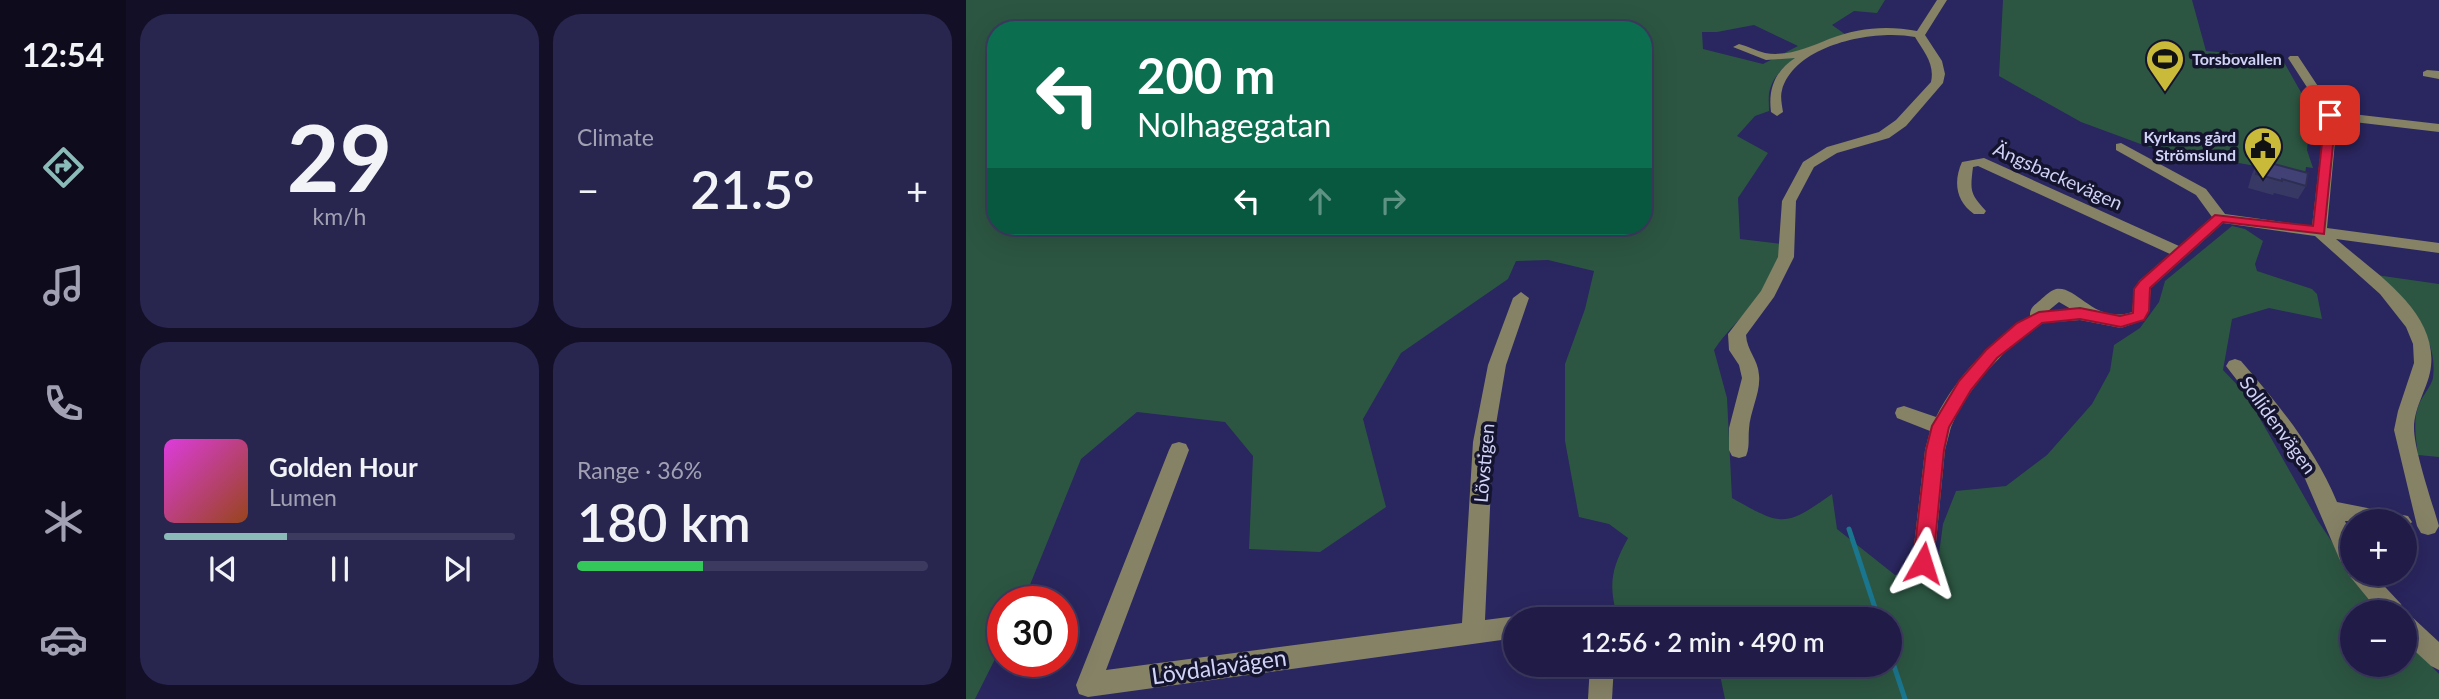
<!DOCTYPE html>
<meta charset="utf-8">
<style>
body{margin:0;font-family:Lato,sans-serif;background:#28254e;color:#f1f3f6;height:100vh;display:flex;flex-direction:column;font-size:26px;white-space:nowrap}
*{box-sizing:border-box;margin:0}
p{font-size:23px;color:#a2a1b4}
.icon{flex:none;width:38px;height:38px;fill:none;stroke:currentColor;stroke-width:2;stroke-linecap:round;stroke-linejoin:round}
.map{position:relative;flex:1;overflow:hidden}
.sheet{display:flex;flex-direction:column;gap:14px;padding:14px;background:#120f27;width:840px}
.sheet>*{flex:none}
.guide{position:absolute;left:21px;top:21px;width:665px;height:214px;border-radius:28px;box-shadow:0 7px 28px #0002,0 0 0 2px #3d3a60;background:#0b6e4f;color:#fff;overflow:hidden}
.tools{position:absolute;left:1374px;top:509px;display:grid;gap:14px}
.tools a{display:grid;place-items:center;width:77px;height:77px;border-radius:50%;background:#201c47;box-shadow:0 7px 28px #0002,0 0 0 2px #3d3a60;font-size:35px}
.speed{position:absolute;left:21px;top:586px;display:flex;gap:14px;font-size:35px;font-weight:700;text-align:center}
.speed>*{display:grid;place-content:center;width:91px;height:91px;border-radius:50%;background:#201c47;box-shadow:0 7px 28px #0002,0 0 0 2px #3d3a60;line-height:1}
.speed .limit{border:10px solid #d22;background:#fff;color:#111}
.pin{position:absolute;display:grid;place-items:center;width:60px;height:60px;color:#fff;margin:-30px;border-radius:14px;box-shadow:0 4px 10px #0006}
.me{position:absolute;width:77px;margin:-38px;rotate:6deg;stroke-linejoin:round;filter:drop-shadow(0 0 5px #0008)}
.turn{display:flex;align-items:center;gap:24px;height:147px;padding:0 35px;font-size:32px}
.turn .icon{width:91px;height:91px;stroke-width:2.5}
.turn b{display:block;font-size:49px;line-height:60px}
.lanes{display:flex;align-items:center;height:66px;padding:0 35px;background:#0003;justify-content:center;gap:35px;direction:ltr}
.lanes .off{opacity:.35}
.big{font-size:52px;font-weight:600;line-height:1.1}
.sheet .widget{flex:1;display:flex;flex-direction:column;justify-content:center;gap:10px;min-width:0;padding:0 24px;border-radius:28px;background:#28254e}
.sheet .dial{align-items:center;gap:0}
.dial b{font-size:91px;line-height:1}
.song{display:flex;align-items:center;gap:21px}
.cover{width:84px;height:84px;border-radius:10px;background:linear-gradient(135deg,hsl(300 70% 55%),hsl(20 70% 35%))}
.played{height:7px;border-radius:4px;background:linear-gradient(90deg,#8bbbb9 35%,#3d3a60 35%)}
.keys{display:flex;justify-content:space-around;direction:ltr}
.heat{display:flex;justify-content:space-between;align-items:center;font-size:38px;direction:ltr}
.charge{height:10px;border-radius:5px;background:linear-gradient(90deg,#34c759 36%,#3d3a60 0)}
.sheet .tiles{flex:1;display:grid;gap:14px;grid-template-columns:repeat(2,1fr)}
.trip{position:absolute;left:537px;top:607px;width:399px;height:70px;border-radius:35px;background:#201c47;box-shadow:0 7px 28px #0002,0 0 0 2px #3d3a60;font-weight:600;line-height:70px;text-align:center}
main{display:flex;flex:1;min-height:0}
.dock{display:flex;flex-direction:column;width:126px;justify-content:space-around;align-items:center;background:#0d0b1c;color:#a2a1b4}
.dock .icon{width:49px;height:49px}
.dock .on{color:#8bbbb9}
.dock b{font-size:32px;color:#f1f3f6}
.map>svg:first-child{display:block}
.green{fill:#2c5642;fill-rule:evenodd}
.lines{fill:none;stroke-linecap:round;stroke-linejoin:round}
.stream{stroke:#1a758e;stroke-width:5}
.minor{fill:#858266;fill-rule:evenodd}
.wall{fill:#383865}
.building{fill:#414176;stroke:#2e2e53;stroke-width:2}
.route{fill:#e11d48;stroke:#92132f;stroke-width:2}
.labels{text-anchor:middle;stroke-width:7;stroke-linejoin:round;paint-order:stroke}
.far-poi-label{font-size:16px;font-weight:bold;fill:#d0d3f6;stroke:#15142e;text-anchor:start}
.street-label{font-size:19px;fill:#d0d3f6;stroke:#15142e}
.near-street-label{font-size:23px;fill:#d0d3f6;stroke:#15142e}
</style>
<main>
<nav class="dock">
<b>12:54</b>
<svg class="icon on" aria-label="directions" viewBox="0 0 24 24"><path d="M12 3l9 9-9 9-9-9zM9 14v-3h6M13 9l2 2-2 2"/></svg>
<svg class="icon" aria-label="music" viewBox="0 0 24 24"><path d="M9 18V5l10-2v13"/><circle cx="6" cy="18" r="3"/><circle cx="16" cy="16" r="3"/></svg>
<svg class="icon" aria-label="phone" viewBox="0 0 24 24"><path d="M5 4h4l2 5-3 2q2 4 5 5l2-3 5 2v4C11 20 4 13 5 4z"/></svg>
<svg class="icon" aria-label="climate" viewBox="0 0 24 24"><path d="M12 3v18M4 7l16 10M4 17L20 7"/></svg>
<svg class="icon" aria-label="car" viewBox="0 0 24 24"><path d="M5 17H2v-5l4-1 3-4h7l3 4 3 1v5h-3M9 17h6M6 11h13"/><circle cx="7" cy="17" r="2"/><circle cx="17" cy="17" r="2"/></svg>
</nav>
<section class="sheet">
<div class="tiles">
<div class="widget dial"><b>29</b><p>km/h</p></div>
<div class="widget"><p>Climate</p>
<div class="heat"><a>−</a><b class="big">21.5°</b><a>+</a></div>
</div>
<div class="widget">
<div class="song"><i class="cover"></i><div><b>Golden Hour</b><p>Lumen</p></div></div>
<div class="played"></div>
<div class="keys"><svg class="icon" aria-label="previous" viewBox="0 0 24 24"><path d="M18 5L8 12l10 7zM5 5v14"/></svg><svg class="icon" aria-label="pause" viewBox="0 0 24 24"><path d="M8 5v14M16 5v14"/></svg><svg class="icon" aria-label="next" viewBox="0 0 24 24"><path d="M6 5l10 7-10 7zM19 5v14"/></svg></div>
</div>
<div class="widget"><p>Range · 36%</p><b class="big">180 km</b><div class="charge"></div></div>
</div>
</section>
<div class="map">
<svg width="1473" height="699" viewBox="0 0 1473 699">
<rect width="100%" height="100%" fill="#2a265f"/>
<g class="green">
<path d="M0 0H919L911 13 888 11 866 25 883 37C856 46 814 57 804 89 802 95 803 104 803 111L789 116 771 136 802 153 772 198 774 239 816 244C813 291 772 314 748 350L761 398 766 498C816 526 818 528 866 494L871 529 929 575 971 568 977 524 990 491 1040 486 1081 455 1126 404 1144 371 1148 345 1174 328 1193 302 1199 281 1266 226 1279 229 1297 241 1289 264 1291 271 1346 289 1351 294 1356 319 1303 308 1266 319 1257 370 1280 394 1352 521 1413 612H1386V665H1438L1439 639 1473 674V699H759L752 665H924V620L652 619C642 585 645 569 662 538L643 524 613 517 599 441V364L619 309 628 271 582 260 550 261 542 279 435 353 397 419 420 507 354 552 283 549 287 456 259 422 171 412 115 459 57 602H37V643L9 699H0ZM788 25 832 46 797 64 737 49 736 32H751ZM30 30H677V226H30Z"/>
<path d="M1037 0H1226L1240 51 1315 57 1345 110 1341 150 1347 168 1340 167 1339 175 1180 146 1115 122 1033 76Z"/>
<path d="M1410 275 1473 284V457L1452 455C1450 437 1446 419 1454 402 1458 394 1465 386 1467 378 1473 334 1438 301 1410 275Z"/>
</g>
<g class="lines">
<g class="stream">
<path d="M883 529 913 620"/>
<path d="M924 654 939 699"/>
</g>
<g class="minor">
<path d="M971 0H981L959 35 976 61 979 74 977 83 940 126 923 138 871 153 848 167 830 201 828 257 808 297 780 335C781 351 792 359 793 375 795 392 784 411 783 429 782 438 784 447 780 456L773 458 766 456 763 450V428L776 378 773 365 763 350 762 334 795 291 812 257 816 201 837 162 861 147 913 132 930 120 965 82C969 64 958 52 949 37 909 29 829 44 816 90 814 97 816 105 817 112L811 116 805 112C802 89 809 71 829 58L800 60 767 47 773 44C782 46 790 51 799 53 821 57 844 47 863 39 892 28 920 25 951 31Z"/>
<path d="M1324 56H1332L1369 112 1473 124V132L1371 120 1361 228 1473 243V253L1370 239C1406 271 1471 310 1465 366 1463 387 1448 406 1448 428 1448 450 1466 502 1473 526L1469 533 1462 535 1455 533 1451 526 1428 430 1432 411 1448 363 1447 344 1440 327 1414 294 1349 236 1257 223 1185 288 1183 308 1178 320 1155 328 1114 320 1077 323 1047 344 1018 374 995 405 985 427 979 450 968 563 965 570 957 573 949 570 946 563 959 450 964 431 931 418 929 413 931 408 938 406 970 417C992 374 1024 343 1064 316 1064 309 1066 307 1072 302 1077 298 1083 291 1090 289 1111 285 1129 325 1166 312L1168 293 1173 281 1204 254 1012 166 1007 167C1004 192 1004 193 1020 211L1018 214H1008C990 201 987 182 996 162L1018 158 1213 246 1246 217 1230 195 1150 150V144L1155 143 1240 189 1259 214 1346 226 1359 115 1322 58ZM1093 302 1105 309 1082 311Z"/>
<path d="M1461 70 1473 71V79L1457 76V72Z"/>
<path d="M555 292 563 298 540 365 527 442 519 620 550 616 558 619 550 620V638L122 697 113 694 110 685 203 450 206 444 213 442 220 444 223 450 140 670 496 623 507 442 522 365 547 298Z"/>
<path d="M1269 359 1275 361C1313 405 1349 449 1371 502L1442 516 1446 522 1438 530V522L1379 521 1386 539V574H1407L1435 604 1438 612H1413L1382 574 1384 570 1378 568 1373 558 1334 467 1305 424 1260 366 1263 361Z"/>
<path d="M1438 614 1446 617 1473 642V670L1465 666 1438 641Z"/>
<path d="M624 665H648L646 699H622Z"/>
</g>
</g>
<path class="wall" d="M1293 160 1340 186 1332 199 1308 193 1307 195 1282 188 1286 174Z"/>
<path class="building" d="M1293 160 1342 173 1340 186 1316 179V181L1290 174Z"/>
<path class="route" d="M1364 112 1370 115 1358 234 1257 222 1184 288 1183 311 1178 320 1155 327 1114 319 1076 323 1031 358 1005 390 983 427 978 450 967 563 964 569 957 572 950 569 947 563 960 450 966 426 993 381 1020 350 1051 323 1073 312 1114 308 1154 316 1167 313 1168 289 1174 281 1249 215 1347 226 1359 115Z"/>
<defs>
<symbol id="stadium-pin" viewBox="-11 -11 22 30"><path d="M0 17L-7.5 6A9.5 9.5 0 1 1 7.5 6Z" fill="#caba3a" stroke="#15142e"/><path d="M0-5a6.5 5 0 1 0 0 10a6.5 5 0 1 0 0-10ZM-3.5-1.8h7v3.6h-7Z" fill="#111"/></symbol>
<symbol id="civic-pin" viewBox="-11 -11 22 30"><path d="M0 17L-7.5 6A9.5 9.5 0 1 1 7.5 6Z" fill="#caba3a" stroke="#15142e"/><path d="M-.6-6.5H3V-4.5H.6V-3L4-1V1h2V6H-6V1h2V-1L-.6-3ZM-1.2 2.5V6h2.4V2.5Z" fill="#111"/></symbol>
</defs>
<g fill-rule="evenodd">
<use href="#stadium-pin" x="1177" y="37" width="44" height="60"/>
<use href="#civic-pin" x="1275" y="124" width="44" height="60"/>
</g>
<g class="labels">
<g class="far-poi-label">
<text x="1226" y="65">Torsbovallen</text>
<text x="1270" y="143" text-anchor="end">Kyrkans gård<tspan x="1270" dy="18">Strömslund</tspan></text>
</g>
<g class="street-label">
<text transform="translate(1092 176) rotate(24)" y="7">Ängsbackevägen</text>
<text transform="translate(1312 425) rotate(54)" y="7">Sollidenvägen</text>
<text transform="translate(518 463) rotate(-85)" y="7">Lövstigen</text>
</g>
<g class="near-street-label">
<text transform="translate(253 667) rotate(-8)" y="8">Lövdalavägen</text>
</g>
</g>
</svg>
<div class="tools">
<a>+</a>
<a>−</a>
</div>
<div class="speed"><div class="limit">30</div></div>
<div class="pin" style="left:1364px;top:115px;background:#d93025"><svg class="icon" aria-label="arrive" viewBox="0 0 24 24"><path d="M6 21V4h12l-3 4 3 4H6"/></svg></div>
<svg class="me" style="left:957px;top:563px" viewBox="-20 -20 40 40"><path d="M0-17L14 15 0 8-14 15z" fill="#e11d48" stroke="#fff" stroke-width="4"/></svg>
<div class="trip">12:56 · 2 min · 490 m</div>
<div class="guide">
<div class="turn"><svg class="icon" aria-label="left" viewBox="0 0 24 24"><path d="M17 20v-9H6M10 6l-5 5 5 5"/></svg><div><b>200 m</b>Nolhagegatan</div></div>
<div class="lanes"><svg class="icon" aria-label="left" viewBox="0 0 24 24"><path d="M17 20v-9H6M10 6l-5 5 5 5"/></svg><svg class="icon off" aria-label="ahead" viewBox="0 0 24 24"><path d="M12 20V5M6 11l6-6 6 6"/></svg><svg class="icon off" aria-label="right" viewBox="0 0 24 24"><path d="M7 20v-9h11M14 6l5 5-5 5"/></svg></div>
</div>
</div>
</main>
